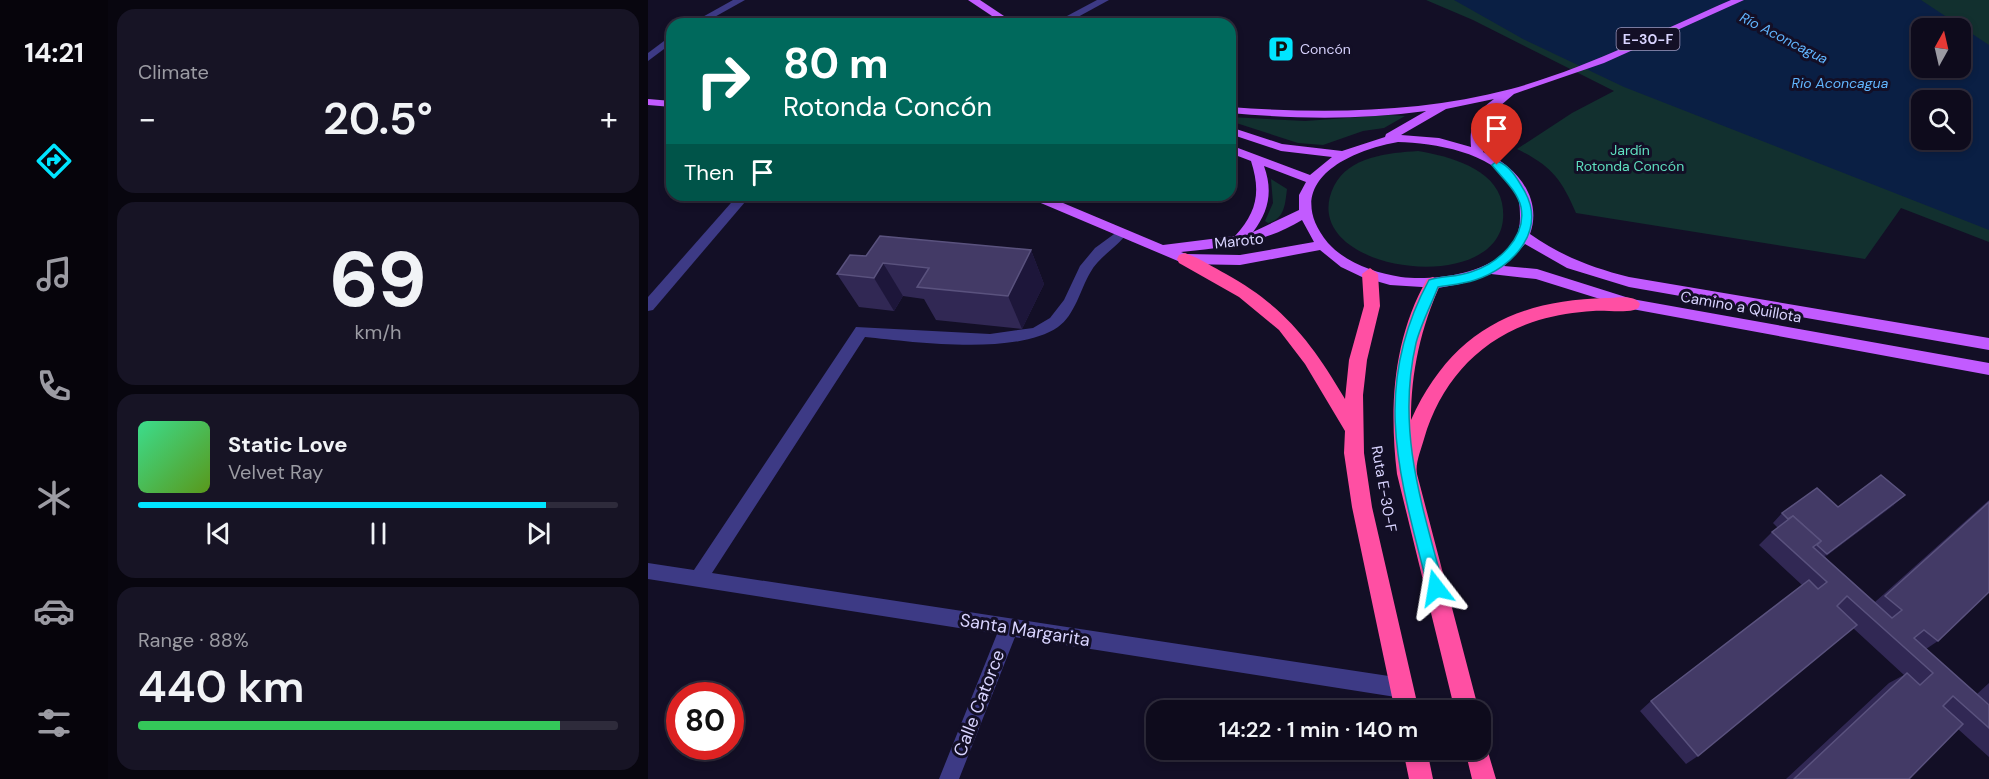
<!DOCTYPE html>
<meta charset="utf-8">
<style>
body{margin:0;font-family:"DM Sans",sans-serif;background:#171425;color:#f1f3f6;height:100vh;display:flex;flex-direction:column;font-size:22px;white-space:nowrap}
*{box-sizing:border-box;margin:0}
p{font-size:20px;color:#9b9ba3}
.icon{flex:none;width:33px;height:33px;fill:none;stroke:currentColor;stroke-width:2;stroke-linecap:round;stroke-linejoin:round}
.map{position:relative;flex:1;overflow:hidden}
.drawer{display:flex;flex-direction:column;gap:9px;padding:9px;background:#08060f;width:540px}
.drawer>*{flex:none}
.top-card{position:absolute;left:18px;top:18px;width:570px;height:183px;border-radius:18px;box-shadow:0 3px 9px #0003,0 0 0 2px #2e2b3b;background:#00695c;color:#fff;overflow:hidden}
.needle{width:39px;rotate:8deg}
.fabs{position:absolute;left:1263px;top:18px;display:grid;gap:12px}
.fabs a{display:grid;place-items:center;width:60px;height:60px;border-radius:12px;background:#0e0b1c;box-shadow:0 3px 9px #0003,0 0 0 2px #2e2b3b;font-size:30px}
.speed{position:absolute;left:18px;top:682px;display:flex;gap:12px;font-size:30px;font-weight:700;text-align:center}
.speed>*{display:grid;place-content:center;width:78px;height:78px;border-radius:50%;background:#0e0b1c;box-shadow:0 3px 9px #0003,0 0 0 2px #2e2b3b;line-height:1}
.speed .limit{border:9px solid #d22;background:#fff;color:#111}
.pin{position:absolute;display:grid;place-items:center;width:51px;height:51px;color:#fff;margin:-62px -26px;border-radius:50% 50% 50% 0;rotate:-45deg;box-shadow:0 0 6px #0007}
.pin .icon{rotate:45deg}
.me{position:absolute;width:66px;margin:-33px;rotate:346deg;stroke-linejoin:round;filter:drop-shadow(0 0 4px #0008)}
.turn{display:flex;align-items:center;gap:21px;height:126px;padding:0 18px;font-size:27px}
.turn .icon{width:78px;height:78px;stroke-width:2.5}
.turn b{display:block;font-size:42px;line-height:51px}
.then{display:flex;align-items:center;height:57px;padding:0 18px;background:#0003;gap:12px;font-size:22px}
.big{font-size:45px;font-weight:600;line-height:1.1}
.drawer .card{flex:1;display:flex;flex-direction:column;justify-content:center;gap:9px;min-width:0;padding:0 21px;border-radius:18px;background:#171425}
.drawer .dial{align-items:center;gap:0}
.dial b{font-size:78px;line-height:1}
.song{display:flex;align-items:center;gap:18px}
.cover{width:72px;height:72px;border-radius:9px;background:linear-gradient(135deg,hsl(150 70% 55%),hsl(90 70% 35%))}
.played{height:6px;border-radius:3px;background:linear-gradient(90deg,#00e5ff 85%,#2e2b3b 85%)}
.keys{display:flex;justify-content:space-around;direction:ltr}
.heat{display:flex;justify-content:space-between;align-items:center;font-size:33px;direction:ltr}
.charge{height:9px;border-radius:4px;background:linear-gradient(90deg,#34c759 88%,#2e2b3b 0)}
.trip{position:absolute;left:498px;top:700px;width:345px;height:60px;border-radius:18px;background:#0e0b1c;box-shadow:0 3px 9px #0003,0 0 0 2px #2e2b3b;font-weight:600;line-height:60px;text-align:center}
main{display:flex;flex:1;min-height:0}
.tab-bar{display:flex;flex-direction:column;width:108px;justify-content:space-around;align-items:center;background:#06040b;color:#9b9ba3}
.tab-bar .icon{width:42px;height:42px}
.tab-bar .selected{color:#00e5ff}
.tab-bar b{font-size:27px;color:#f1f3f6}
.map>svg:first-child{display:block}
.green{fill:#12302f;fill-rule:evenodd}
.water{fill:#0a1f44;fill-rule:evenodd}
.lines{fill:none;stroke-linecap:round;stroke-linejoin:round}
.minor{fill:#3d3a85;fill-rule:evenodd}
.major{fill:#c25bff;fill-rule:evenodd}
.highway{fill:#ff4fa3;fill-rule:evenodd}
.wall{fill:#312854}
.shaded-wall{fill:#1d163a}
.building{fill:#433a66;stroke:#5a527e;stroke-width:1.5}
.route{fill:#00e5ff;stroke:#0095a6;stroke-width:1.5}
.labels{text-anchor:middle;stroke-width:6;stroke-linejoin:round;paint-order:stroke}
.far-water-label{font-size:14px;font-style:italic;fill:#62b6ff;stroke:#130f26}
.shield{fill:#130f26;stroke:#9e99be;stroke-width:1.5}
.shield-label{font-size:14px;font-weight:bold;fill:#d9d4ff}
.far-poi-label{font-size:14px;fill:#d9d4ff;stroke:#130f26;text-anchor:start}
.far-park-label{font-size:14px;fill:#5fe0c0;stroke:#130f26}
.street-label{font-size:15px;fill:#d9d4ff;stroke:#130f26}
.near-street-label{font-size:18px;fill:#d9d4ff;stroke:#130f26}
</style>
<main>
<nav class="tab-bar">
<b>14:21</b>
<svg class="icon selected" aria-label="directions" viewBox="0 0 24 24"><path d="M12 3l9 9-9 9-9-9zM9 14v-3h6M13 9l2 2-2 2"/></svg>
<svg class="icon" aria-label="music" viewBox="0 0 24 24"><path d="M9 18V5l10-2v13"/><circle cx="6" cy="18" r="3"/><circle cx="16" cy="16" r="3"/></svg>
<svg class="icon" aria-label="phone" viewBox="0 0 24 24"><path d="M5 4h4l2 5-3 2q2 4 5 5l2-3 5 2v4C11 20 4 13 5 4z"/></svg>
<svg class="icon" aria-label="climate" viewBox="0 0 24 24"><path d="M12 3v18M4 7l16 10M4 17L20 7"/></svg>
<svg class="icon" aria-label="car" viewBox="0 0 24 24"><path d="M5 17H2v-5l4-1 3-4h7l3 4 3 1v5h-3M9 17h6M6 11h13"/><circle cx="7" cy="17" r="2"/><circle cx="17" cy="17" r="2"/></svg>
<svg class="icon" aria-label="filters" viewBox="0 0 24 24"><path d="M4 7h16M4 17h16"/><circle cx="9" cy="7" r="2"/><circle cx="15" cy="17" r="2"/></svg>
</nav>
<section class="drawer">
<div class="card"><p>Climate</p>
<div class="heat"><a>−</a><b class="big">20.5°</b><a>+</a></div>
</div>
<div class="card dial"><b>69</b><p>km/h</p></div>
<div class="card">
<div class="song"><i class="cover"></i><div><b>Static Love</b><p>Velvet Ray</p></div></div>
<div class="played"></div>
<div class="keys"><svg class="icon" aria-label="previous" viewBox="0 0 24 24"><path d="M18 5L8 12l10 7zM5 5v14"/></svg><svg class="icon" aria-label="pause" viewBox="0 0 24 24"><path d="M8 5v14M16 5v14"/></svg><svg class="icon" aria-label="next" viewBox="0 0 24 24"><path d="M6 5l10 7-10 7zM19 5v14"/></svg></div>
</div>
<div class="card"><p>Range · 88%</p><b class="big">440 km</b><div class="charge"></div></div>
</section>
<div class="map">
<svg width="1341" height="779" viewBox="0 0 1341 779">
<rect width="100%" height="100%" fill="#130f26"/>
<g class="green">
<path d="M778 0H1341V242L1253 208 1217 259 928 213C913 178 903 166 869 149L924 113 966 91 825 20ZM1274 28H1312V68H1274ZM1274 100H1312V140H1274Z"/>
<path d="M741 115 757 116 736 128 715 131 675 145 650 143 582 121V117L657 121Z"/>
<path d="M770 151C800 156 847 168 854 203 874 303 642 276 686 186 701 156 741 153 770 151Z"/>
<path d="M623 179 639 189C637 204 637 219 620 223L617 221 625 203Z"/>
</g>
<path class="water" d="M806 0H1273L1341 45V230L976 87 875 39ZM1274 28H1312V68H1274ZM1274 100H1312V140H1274Z"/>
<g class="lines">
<g class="minor">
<path d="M85 0H97L54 24H42Z"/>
<path d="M449 0H461L417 24H404Z"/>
<path d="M24 35V43L0 61V53Z"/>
<path d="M90 195H103L5 310 0 311V297Z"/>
<path d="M473 229 479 233C469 248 451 256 442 273 432 290 427 315 410 327 368 356 266 342 217 337L64 573 754 678 761 681 764 688 761 695 754 698 367 637 311 779H291L349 634 0 579V563L46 570 208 327 342 334 385 328 402 318 416 300 432 266 447 248Z"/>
</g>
<g class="major">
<path d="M320 0H332L368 24H356Z"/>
<path d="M1083 0H1096L956 63 866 94 838 118 834 131 835 152C868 165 895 198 882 234 913 256 945 268 981 277L1341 338V350L981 287 919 268 877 244 856 266 889 269 984 299 1341 363V375L984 309 888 279 843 274 812 284 790 288 742 285 714 277 693 267 672 250 592 265 537 264 381 198 379 195H396L515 245 587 236C609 212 613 192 603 161L582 153V145L662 175 684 157 633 151 582 134V127L634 144 694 151 737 137 738 134 778 111C713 120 647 119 582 113V107C676 114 771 113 863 89 939 68 1011 31 1083 0ZM846 99C828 112 821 124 823 147L791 138 753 135 798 109ZM750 142C786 143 844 152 865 186 871 196 872 205 872 216 874 271 792 282 753 277 727 273 698 263 680 243 632 184 698 151 750 142ZM616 166 658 182 651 195V210L605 232C621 211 625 191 616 166ZM654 220 666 242 592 255 538 254 533 252C576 248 616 243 654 220Z"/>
<path d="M0 99 24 101V107L0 105Z"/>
</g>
<g class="highway">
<path d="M537 253C551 258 565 267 578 274 636 306 664 343 697 399L701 360 716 306 714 274 722 268 730 274 732 306 719 360 715 395 716 453 724 507 771 711H747L704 507 696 453 697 431 657 364 631 330 591 297 531 263 529 259 531 255Z"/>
<path d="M785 277 793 283C773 327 763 371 763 420 802 334 865 300 958 298 968 298 987 294 992 304 990 309 991 308 986 310 973 313 958 310 945 311 927 312 908 315 891 320 832 338 793 381 776 439 773 450 767 463 769 474L831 711H807L749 474C741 407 745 339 779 279Z"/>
<path d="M832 739 837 742 848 779H824L817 750H832Z"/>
<path d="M755 750H779L785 779H761Z"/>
</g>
</g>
<g class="wall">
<path d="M383 250 396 284 374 329 288 320 276 299 255 296 246 311 211 307 189 274 218 256Z"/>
<path d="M1341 500V592L1290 641 1278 649 1329 694 1341 683V757L1310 729 1261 779H1138L1241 683 1256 675 1205 628 1050 756 1038 764 992 711 1003 701 1154 585 1111 545 1124 532 1130 528 1125 523 1134 513 1190 507 1246 505 1177 557 1227 602Z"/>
</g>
<g class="shaded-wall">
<path d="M383 250 396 284 374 329 360 296Z"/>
<path d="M235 263 255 296 246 311 226 278Z"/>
<path d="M1257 495 1246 505 1169 563 1179 554Z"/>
</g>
<g class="building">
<path d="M232 236 383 250 360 296 269 287 281 268 235 263 226 278 189 274 202 255 218 256Z"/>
<path d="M1233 475 1257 495 1179 554 1169 545 1173 541 1145 516 1140 519 1134 513 1169 488 1190 507Z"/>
<path d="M1341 502V592L1290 641 1276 630 1266 638 1341 705V728L1305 696 1295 706 1315 724 1261 779H1146L1259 673 1272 685 1285 673 1199 596 1189 606 1209 625 1050 756 1003 701 1161 580 1170 589 1179 582 1124 532 1145 516 1173 541 1165 547 1244 618 1254 610 1237 596Z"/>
</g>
<path class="route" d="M849 161C863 166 870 180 877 192 898 231 865 268 827 280 815 284 802 285 790 287 783 305 773 324 768 343 748 430 774 505 796 588L794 594 788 596 782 594 780 588C752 477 722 389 781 280 795 276 809 277 823 272 849 264 879 238 873 207 869 190 854 178 844 165Z"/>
<defs>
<symbol id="parking-square" viewBox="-11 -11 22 22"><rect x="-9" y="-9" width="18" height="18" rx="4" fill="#00e5ff" stroke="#130f26"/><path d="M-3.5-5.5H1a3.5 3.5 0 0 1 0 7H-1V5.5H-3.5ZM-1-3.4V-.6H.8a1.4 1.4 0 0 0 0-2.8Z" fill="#111"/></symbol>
</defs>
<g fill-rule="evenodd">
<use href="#parking-square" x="618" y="34" width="30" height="30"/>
</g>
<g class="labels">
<g class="far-water-label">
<text transform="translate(1136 38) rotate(27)" y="5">Río Aconcagua</text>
<text x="1192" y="88">Rio Aconcagua</text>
</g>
<rect class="shield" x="968.5" y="28" width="63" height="22" rx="4.5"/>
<g class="shield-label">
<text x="1000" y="44">E-30-F</text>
</g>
<g class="far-poi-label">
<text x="652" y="54">Concón</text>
</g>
<g class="far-park-label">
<text x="982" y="155">Jardín<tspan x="982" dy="16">Rotonda Concón</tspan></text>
</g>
<g class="street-label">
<text transform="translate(591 241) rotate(-6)" y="5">Maroto</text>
<text transform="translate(1093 307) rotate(10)" y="5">Camino a Quillota</text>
<text transform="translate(736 489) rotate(80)" y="5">Ruta E-30-F</text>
</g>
<g class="near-street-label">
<text transform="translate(377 630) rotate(9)" y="6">Santa Margarita</text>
<text transform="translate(331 703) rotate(-69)" y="6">Calle Catorce</text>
</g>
</g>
</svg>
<div class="fabs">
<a><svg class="needle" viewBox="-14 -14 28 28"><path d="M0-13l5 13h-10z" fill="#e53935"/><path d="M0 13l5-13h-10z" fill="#9b9ba3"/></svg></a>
<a><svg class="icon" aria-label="search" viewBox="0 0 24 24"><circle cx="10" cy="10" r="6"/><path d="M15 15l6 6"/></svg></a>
</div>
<div class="speed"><div class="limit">80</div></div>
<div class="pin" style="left:849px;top:165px;background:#d93025"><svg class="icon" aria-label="arrive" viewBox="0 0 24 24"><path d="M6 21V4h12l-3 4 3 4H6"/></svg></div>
<svg class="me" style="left:788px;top:588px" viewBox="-20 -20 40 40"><path d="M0-17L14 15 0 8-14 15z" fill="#00e5ff" stroke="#fff" stroke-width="4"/></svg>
<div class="trip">14:22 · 1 min · 140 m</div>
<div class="top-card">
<div class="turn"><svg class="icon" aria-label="right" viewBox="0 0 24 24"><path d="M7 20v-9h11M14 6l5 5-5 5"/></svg><div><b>80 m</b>Rotonda Concón</div></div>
<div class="then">Then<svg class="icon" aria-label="arrive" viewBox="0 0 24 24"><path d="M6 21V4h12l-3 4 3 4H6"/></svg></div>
</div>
</div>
</main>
